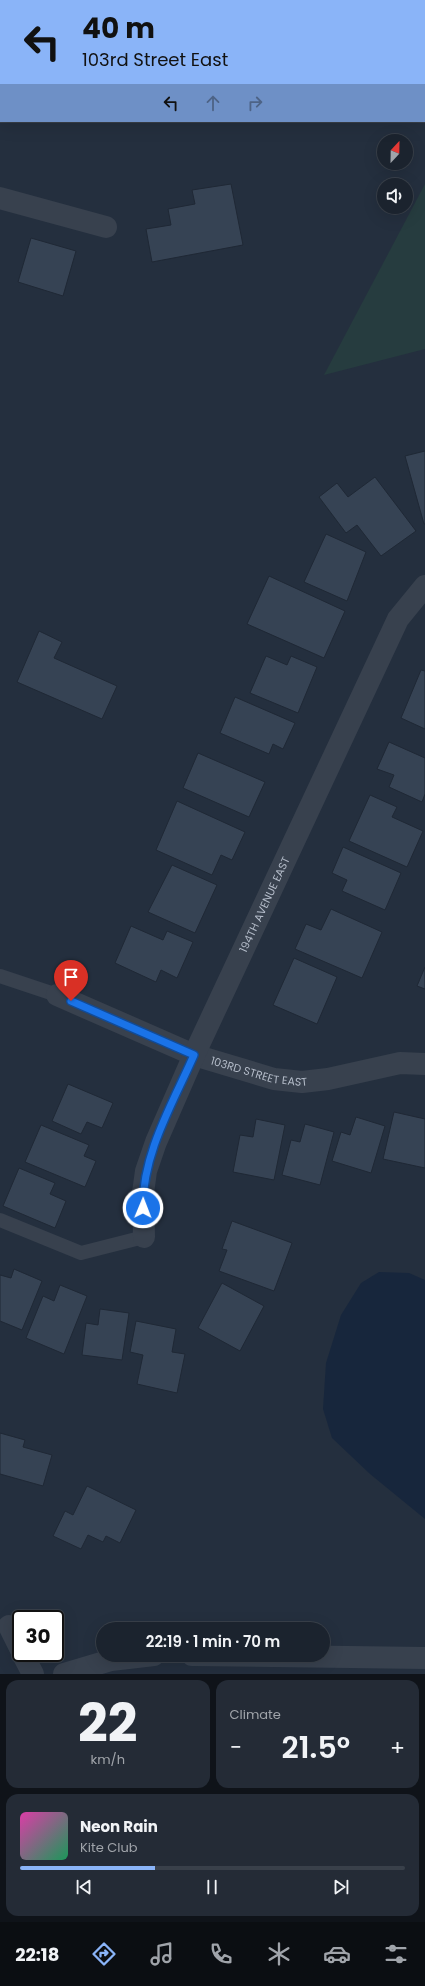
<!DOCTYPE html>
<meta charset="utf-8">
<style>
body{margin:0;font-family:Poppins,sans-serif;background:#242b36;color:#f1f3f6;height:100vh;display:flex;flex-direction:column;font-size:15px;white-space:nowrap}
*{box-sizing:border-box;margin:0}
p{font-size:13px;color:#a0a4aa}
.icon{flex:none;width:22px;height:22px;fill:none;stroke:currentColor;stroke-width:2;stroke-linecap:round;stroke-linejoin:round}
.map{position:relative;height:1674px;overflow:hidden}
.sheet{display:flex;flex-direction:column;gap:6px;padding:6px;background:#0f1319;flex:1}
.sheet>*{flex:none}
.banner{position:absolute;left:0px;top:0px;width:425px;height:122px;box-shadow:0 4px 16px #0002,0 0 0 1px #39404a;background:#8ab4f8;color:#111;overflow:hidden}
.needle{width:26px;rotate:22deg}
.tools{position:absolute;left:377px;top:134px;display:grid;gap:8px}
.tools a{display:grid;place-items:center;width:36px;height:36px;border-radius:50%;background:#1b232e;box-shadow:0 4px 16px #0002,0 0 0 1px #39404a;font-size:20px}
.speed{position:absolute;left:12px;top:1610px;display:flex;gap:8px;font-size:20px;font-weight:700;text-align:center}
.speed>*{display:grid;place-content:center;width:52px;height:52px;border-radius:50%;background:#1b232e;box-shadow:0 4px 16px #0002,0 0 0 1px #39404a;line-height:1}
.speed .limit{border:2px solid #111;border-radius:6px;background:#fff;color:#111}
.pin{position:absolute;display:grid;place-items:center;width:34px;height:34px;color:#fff;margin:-41px -17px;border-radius:50% 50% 50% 0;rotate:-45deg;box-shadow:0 0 4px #0007}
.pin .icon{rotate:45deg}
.me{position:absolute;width:44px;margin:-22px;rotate:1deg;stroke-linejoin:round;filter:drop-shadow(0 0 3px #0008)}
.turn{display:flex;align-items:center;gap:14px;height:84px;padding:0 16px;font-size:18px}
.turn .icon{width:52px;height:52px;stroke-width:2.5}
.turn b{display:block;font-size:28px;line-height:34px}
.lanes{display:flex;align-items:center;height:38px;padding:0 16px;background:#0003;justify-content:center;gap:20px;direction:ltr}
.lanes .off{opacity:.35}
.big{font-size:30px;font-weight:600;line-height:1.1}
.sheet .tile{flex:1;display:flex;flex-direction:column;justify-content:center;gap:6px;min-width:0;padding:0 14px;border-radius:12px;background:#242b36}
.sheet .dial{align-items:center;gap:0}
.dial b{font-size:52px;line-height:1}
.song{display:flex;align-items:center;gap:12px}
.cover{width:48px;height:48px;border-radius:6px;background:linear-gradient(135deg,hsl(320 70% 55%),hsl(150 70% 35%))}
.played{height:4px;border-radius:2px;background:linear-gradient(90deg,#8ab4f8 35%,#39404a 35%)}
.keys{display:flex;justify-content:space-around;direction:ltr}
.heat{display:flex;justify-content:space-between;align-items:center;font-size:22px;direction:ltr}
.sheet .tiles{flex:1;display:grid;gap:6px;grid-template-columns:1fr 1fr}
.tile:last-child{grid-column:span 2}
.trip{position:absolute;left:96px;top:1622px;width:234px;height:40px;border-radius:20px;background:#1b232e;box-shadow:0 4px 16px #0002,0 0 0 1px #39404a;font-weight:600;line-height:40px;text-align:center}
.menu{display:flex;height:64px;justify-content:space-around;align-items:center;background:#0b0e12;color:#a0a4aa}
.menu .icon{width:28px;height:28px}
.menu .current{color:#8ab4f8}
.menu b{font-size:18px;color:#f1f3f6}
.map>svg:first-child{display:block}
.green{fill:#263c3f}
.water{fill:#17263c}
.building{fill:#364354;stroke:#1f2835}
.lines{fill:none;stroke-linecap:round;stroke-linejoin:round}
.service{stroke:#38414e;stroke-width:14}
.minor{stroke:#38414e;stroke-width:22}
.route-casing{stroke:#114b97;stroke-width:10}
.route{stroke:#1a73e8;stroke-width:7}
.labels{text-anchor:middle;stroke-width:4;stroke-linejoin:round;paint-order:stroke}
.street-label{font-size:11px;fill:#b4bcc9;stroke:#1d2633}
</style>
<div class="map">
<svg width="425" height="1674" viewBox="0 0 425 1674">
<rect width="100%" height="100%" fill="#242f3e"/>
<path class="green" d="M425 184V349L324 375Z"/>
<path class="water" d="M379 1272 409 1273 425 1280V1519L370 1474 332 1438 323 1409 326 1363 341 1315 361 1283Z"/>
<g class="building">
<path d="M7 0H87V1H8Z"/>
<path d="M0 6H1L0 53Z"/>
<path d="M231 184 243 245 152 262 146 229 171 225 168 209 195 204 192 190Z"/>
<path d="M31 238 76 251 63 296 18 282Z"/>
<path d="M425 451V524H424L405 456Z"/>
<path d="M375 477 416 531 381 556 357 525 346 533 319 497 337 483 348 497Z"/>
<path d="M326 534 366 552 347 601 304 582Z"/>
<path d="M269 576 345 611 324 658 247 624Z"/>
<path d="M39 631 62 642 54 658 117 686 102 719 17 682Z"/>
<path d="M266 656 287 665 291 656 317 667 298 713 250 693Z"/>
<path d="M421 670 425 671V729L401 718Z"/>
<path d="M235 697 295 723 283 749 273 744 269 754 220 733Z"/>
<path d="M389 742 425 758V794L422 802 389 787 394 775 377 769Z"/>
<path d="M198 753 265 782 249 817 183 788Z"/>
<path d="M370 795 397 807 392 817 423 831 407 867 349 841Z"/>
<path d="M177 801 245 832 232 860 221 855 212 875 156 850Z"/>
<path d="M343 847 401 873 385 910 342 891 347 880 332 873Z"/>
<path d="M172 865 217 885 195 933 148 912Z"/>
<path d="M331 909 382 932 362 978 295 949 306 924 321 930Z"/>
<path d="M131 926 163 940 167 931 193 942 177 978 161 970 156 982 115 963Z"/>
<path d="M294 958 337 977 317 1024 273 1005Z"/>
<path d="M425 967V989L417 986Z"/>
<path d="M68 1084 113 1103 102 1128 87 1122 81 1134 52 1121Z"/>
<path d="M394 1112 425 1119V1168L383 1159Z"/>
<path d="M356 1117 385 1126 371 1173 332 1161 341 1132 350 1135Z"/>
<path d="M256 1119 285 1125 274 1180 233 1172 240 1135 253 1137Z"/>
<path d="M305 1124 334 1132 320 1185 282 1175 291 1140 300 1142Z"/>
<path d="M41 1125 89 1145 84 1156 96 1161 85 1187 25 1162Z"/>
<path d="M19 1168 55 1183 50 1194 66 1201 55 1228 3 1206Z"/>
<path d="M232 1221 292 1243 274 1291 219 1271 227 1250 222 1249Z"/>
<path d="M14 1269 42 1281 22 1330 0 1321V1275L11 1278Z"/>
<path d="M222 1283 264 1306 240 1351 198 1328Z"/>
<path d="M60 1285 87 1296 64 1354 26 1338 43 1296 54 1301Z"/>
<path d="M100 1309 129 1313 122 1360 82 1355 86 1323 98 1325Z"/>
<path d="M136 1321 176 1329 172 1352 185 1354 177 1393 137 1384 143 1355 130 1352Z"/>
<path d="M0 1433 25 1440 23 1447 52 1455 43 1486 0 1474Z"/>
<path d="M87 1486 136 1510 120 1543 106 1536 103 1542 88 1535 81 1549 53 1536 65 1511 73 1515Z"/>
</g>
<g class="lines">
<g class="service">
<path d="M0 976 57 995"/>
<path d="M0 1220 81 1253 144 1237"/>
</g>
<g class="minor">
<path d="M0 198 106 227"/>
<path id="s1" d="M57 995 194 1055 274 1079 302 1082 328 1079 400 1063 425 1064"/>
<path id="s2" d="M144 1237 143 1193 146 1171 156 1142 194 1055 398 619 425 586"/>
<path d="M9 1626 21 1650"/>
<path d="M22 1653 33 1674"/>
<path d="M192 1655 425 1658"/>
<path d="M64 1674 111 1660 154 1655"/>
</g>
</g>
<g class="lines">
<defs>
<path id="route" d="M71 1001 194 1055C173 1103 142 1154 143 1208"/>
</defs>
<use href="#route" class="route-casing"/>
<use href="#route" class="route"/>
</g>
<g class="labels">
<g class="street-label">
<text dy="4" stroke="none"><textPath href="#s2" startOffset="358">194TH AVENUE EAST</textPath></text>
<text dy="4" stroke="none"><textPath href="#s1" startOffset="217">103RD STREET EAST</textPath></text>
</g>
</g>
</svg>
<div class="tools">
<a><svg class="needle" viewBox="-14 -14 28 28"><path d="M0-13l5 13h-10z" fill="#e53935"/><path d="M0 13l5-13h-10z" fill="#a0a4aa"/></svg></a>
<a><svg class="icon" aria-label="sound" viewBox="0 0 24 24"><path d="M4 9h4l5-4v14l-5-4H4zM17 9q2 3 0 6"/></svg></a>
</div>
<div class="speed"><div class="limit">30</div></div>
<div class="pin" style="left:71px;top:1001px;background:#d93025"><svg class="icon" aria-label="arrive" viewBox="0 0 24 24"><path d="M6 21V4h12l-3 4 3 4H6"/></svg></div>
<svg class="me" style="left:143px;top:1208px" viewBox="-20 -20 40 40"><circle r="17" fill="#1a73e8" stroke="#fff" stroke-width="3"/><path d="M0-11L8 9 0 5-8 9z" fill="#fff"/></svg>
<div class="trip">22:19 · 1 min · 70 m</div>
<div class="banner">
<div class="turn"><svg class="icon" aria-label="left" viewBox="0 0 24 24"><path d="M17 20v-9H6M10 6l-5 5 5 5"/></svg><div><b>40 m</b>103rd Street East</div></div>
<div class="lanes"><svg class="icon" aria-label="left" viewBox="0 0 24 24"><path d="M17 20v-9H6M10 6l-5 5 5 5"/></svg><svg class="icon off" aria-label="ahead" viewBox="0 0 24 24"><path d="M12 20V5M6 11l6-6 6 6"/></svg><svg class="icon off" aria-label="right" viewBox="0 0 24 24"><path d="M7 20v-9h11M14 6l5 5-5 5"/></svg></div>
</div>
</div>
<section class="sheet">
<div class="tiles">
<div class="tile dial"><b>22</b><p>km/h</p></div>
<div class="tile"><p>Climate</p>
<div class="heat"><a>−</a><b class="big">21.5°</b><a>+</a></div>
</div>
<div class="tile">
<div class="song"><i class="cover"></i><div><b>Neon Rain</b><p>Kite Club</p></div></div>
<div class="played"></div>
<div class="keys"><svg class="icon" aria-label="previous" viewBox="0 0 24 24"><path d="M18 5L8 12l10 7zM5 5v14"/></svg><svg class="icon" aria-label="pause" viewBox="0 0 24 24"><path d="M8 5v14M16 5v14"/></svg><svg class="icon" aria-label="next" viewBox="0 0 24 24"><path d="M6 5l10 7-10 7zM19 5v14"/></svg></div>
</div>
</div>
</section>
<nav class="menu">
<b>22:18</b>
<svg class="icon current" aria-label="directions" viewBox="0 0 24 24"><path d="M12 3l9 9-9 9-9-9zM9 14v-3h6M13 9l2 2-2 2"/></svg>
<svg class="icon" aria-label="music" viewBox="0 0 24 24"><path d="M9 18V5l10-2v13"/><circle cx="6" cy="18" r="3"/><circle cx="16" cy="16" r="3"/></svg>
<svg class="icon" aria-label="phone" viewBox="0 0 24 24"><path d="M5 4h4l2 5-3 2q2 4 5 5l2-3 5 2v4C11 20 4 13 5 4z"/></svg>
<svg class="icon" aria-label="climate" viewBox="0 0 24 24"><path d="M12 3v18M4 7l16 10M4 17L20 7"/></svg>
<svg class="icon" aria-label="car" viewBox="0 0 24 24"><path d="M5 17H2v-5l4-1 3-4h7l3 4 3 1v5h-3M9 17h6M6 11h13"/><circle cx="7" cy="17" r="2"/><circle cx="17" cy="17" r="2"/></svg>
<svg class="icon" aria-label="filters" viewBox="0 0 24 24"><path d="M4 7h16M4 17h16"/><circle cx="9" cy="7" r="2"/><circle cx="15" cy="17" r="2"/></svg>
</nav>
